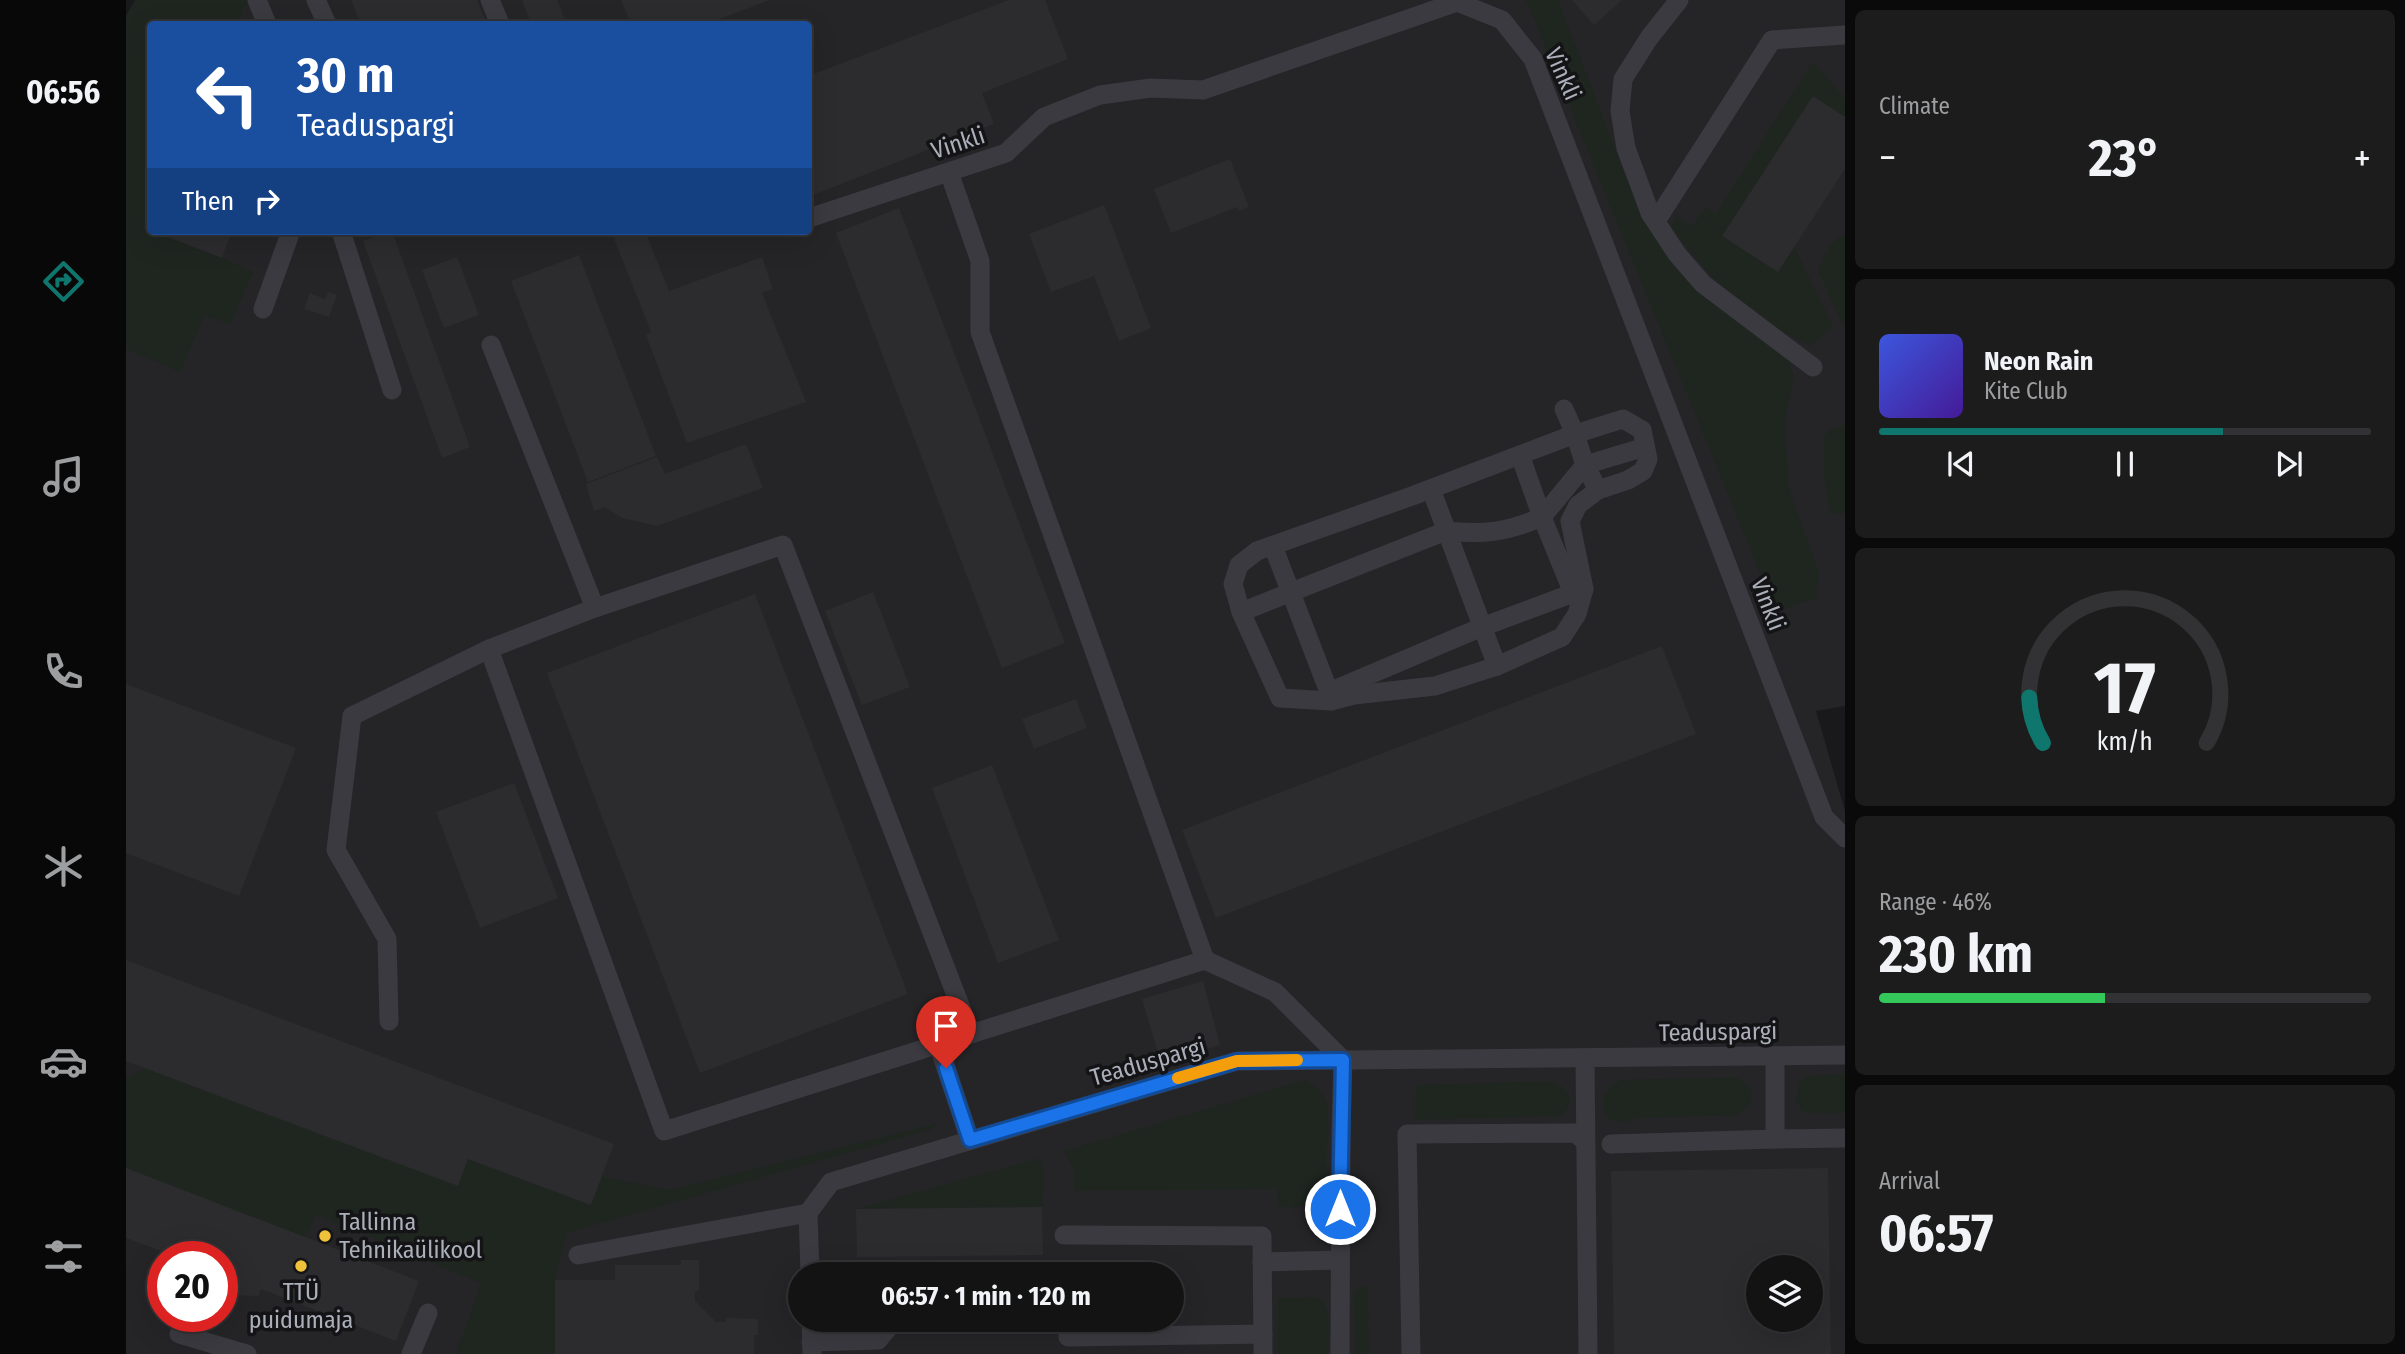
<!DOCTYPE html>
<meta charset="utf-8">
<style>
body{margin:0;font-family:"Fira Sans Condensed",sans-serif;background:#1c1c1d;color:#f1f3f6;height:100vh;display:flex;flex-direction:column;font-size:26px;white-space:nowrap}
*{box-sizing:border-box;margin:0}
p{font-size:23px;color:#9d9ea0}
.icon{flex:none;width:38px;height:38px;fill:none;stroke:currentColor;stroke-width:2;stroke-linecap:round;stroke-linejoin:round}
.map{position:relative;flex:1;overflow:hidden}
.drawer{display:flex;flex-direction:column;gap:10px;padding:10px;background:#0a0a0b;width:560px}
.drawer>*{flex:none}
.top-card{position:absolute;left:21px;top:21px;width:665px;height:214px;border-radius:7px;box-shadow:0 7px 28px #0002,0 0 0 2px #323234;background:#1a4fa0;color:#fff;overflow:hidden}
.fabs{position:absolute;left:1620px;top:1255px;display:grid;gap:14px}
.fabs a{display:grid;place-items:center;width:77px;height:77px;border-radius:50%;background:#131314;box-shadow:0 7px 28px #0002,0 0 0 2px #323234;font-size:35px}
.speed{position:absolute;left:21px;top:1241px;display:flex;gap:14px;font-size:35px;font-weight:700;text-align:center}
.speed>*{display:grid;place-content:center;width:91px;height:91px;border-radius:50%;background:#131314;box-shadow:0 7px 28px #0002,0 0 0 2px #323234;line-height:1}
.speed .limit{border:10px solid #d22;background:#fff;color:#111}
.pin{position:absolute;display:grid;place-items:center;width:60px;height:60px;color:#fff;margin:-72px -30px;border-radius:50% 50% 50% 0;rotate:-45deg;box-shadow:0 0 7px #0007}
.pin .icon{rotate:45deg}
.me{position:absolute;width:77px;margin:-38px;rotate:0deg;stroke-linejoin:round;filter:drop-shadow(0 0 5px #0008)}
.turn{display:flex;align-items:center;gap:24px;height:147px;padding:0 35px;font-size:32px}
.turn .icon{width:91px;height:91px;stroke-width:2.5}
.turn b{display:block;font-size:49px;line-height:60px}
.then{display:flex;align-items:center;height:66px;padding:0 35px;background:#0003;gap:14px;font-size:26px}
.big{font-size:52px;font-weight:700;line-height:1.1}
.drawer .card{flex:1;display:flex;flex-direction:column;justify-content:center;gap:10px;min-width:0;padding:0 24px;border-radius:10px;background:#1c1c1d}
.drawer .dial{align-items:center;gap:0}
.dial svg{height:182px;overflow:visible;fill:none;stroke:#323234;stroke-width:7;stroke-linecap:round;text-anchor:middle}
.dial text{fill:#f1f3f6;stroke:none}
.song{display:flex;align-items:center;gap:21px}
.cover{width:84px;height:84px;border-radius:10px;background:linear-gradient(135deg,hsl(230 70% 55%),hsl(260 70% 35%))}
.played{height:7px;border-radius:4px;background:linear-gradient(90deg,#0f766e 70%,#323234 70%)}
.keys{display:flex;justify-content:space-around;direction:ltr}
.heat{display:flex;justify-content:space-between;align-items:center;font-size:38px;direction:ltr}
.charge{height:10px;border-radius:5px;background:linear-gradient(90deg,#34c759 46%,#323234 0)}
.trip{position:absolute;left:662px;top:1262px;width:396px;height:70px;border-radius:35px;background:#131314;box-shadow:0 7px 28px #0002,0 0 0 2px #323234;font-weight:700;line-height:70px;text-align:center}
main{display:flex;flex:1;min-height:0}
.menu{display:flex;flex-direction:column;width:126px;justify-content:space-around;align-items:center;background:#080808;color:#9d9ea0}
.menu .icon{width:49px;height:49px}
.menu .on{color:#0f766e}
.menu b{font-size:32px;color:#f1f3f6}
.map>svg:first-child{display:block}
.built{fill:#252528;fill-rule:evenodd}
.green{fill:#1f2620}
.building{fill:#2c2c2f;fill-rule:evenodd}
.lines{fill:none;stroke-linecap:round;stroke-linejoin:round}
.lane{stroke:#3a3a40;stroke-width:19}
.route-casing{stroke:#114b97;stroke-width:18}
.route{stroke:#1a73e8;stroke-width:12}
.slow{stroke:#f59e0b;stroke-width:12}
.poi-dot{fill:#f0c23c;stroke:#141416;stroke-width:2.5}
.labels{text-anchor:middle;stroke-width:7;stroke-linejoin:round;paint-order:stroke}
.street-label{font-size:24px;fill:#abafba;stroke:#141416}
.poi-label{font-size:24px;fill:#abafba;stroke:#141416;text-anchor:start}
</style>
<main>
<nav class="menu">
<b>06:56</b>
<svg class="icon on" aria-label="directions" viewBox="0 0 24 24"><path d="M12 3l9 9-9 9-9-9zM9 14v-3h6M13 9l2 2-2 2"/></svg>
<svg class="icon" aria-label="music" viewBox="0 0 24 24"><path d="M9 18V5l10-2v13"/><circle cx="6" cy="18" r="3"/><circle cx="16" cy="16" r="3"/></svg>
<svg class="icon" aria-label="phone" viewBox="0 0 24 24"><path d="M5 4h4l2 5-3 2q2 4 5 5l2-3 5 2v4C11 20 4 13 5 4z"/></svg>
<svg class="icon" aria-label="climate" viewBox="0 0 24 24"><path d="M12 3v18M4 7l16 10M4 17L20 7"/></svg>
<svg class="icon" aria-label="car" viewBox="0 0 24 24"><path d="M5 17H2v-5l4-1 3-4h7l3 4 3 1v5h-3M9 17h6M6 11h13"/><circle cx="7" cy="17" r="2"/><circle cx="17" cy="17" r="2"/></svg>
<svg class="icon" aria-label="filters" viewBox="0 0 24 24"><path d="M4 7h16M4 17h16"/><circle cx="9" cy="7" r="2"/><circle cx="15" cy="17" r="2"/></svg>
</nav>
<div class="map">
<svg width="1719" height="1354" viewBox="0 0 1719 1354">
<rect width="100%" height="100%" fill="#19191b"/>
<path class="built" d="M118 0H1719V706L1690 711 1719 811V1354H0V267L24 231H682V24H107ZM37 1256H96V1316H37ZM1633 1267H1685V1320H1633ZM674 1274H1045V1320H674Z"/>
<g class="green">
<path d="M9 0H122L111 24H24V231H33L32 234 96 258 127 272 105 324 78 316 54 372 0 349V16Z"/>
<path d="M1400 0H1432L1498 173 1539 251 1662 356 1668 377 1659 419 1662 486 1694 576 1690 586 1693 597 1650 612Z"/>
<path d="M1685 64 1690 65 1719 99V117L1687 96 1597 236 1652 272 1668 247 1707 326 1685 346C1670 339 1655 332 1641 323 1604 298 1570 264 1546 226L1549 216 1566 226 1580 207 1590 214Z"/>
<path d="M1719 235V322L1716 324 1692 271C1698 257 1703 240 1719 235Z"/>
<path d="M1719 425V514H1705L1703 509 1698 474V437C1701 428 1711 428 1719 425Z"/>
<path d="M19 1068 332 1185 342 1159 464 1205 475 1176 543 1190 811 1123 806 1129 440 1233 429 1280V1354H330L355 1283 190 1215 179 1237 0 1169V1078Z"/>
<path d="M1719 1074V1113H1684L1675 1110 1670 1099 1673 1081 1681 1076Z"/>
<path d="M1609 1077C1630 1086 1632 1103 1611 1115L1515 1118 1496 1122 1484 1120 1479 1114 1477 1095 1487 1084 1496 1080Z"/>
<path d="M1178 1080C1189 1082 1199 1096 1202 1107L1200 1190C1189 1206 1169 1210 1151 1206V1189L948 1191V1169L938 1151Z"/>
<path d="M1426 1081C1443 1090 1450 1099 1436 1116L1289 1120 1290 1088 1294 1085Z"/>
<path d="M914 1158 918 1175 916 1207 730 1209Z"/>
<path d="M1239 1285H1242L1243 1354H1229L1228 1292Z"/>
<path d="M1191 1297C1209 1308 1202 1335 1202 1354H1152V1298Z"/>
</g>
<g class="building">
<path d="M225 0H351L361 24H235Z"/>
<path d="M396 0H431L441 24H405Z"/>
<path d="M495 0H643L581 24H505Z"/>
<path d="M883 0H919L942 59 856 93 868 124 682 197V76Z"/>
<path d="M1446 0H1496L1468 25Z"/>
<path d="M1687 96 1719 117V169L1652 272 1596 236Z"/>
<path d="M1104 159 1123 207 1113 211 1111 207 1045 233 1028 189Z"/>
<path d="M978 205 1025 328 993 341 968 276 925 292 903 234Z"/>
<path d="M773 208 939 643 876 668 710 233Z"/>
<path d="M33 231H106L96 258 32 233Z"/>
<path d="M266 231 344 447 316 458 237 241Z"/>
<path d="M485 231H519L543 291 636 257 647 289 636 293 680 402 561 443 520 335 525 332Z"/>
<path d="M453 255 530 456 462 482 385 281Z"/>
<path d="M331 257 353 315 318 328 296 270Z"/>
<path d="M202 292 211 295 203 317 178 309 184 293 199 299Z"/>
<path d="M620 444 637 488 531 526 496 518 479 507 468 511 460 484 531 457 539 474Z"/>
<path d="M747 592 784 687 736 705 699 611Z"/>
<path d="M629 594 782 994 574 1073 421 673Z"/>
<path d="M1536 646 1570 734 1090 918 1056 830Z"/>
<path d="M0 684 170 748 113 896 0 853Z"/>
<path d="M950 699 961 728 908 749 896 719Z"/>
<path d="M866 765 933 940 872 963 806 788Z"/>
<path d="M388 783 432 898 354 928 310 812Z"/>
<path d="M0 960 488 1144 465 1205 342 1159 332 1186 0 1061Z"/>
<path d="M1077 981 1094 1045 1035 1063 1016 999Z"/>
<path d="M0 1168 293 1281 270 1341 135 1289 133 1296 104 1295V1278L96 1275V1256H49L0 1238Z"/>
<path d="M1702 1168 1705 1354H1488L1485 1171ZM1633 1267H1685V1320H1633Z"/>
<path d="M916 1207 917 1255 731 1257 730 1209Z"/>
<path d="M555 1260H573V1291H569V1301L590 1322H600V1318L632 1319V1335H628V1354H429V1280H489V1265H555Z"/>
</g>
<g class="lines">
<g class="lane">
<path d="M131 0 141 24"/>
<path d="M190 0 201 24"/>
<path d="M364 0 374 24"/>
<path d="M1553 0 1523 38 1497 79 1494 111 1500 148 1524 213 1551 254 1577 284 1687 367"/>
<path d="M823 172 854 261V332L1079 960"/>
<path d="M683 218 880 153 918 117 974 95 1025 88 1077 90 1331 2 1376 20 1407 59 1698 817 1719 838"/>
<path d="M1530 221 1646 40 1719 35"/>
<path d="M215 231 266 390"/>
<path d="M137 309 165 231"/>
<path d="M365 345 469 608"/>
<path d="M1438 409 1449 434 1459 465 1519 447"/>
<path d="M1497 419 1516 430 1522 459 1517 471 1502 480 1472 490 1452 505 1444 521 1458 589 1451 614 1436 637 1371 666 1309 686 1228 695 1205 701 1154 698 1115 612 1107 584 1113 565 1131 551 1286 496 1449 434Z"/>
<path d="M1305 489 1371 666"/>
<path d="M1147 546 1203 692 1214 693"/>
<path d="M1447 593 1416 517 1459 465 1472 490"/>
<path d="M1115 612 1320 531C1358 535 1381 532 1416 517L1394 455"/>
<path d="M1203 692 1356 627 1458 589"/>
<path d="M263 1021 261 939 210 850 226 716 363 649"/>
<path d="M845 1034 657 545 469 608 363 649 538 1131 1079 960 1149 992 1217 1060 1215 1132 1214 1354"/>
<path d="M812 1044 844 1140"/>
<path d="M1459 1058 1462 1354"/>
<path d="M1649 1139 1719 1138"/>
<path d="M1485 1144 1649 1139V1056"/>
<path d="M682 1213 684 1274"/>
<path d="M938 1235 1136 1236 1137 1354"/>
<path d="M452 1255 682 1213 705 1182 1111 1061 1719 1055"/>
<path d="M1136 1262 1214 1260"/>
<path d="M685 1320 686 1353"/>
<path d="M53 1334 121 1354"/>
<path d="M942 1337 1137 1334"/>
<path d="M685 1342 752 1340 769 1320"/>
<path d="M285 1354 302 1313"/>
<path d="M1285 1354 1281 1134 1449 1133 1459 1141"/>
</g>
</g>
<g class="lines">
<defs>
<path id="route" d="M820 1068 844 1140 1111 1061 1217 1060 1214 1209"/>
</defs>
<use href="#route" class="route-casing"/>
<use href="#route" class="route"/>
<path class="slow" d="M1052 1078 1111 1061 1171 1060"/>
</g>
<g class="poi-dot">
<circle cx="199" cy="1236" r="7"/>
<circle cx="175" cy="1266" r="7"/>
</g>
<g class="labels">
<g class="street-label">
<text transform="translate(1437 74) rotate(66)" y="8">Vinkli</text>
<text transform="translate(832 143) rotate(-18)" y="8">Vinkli</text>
<text transform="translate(1642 604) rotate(69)" y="8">Vinkli</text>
<text transform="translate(1592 1032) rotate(-1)" y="8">Teaduspargi</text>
<text transform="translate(1022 1062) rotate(-16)" y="8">Teaduspargi</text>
</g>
<g class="poi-label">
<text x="213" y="1230">Tallinna<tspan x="213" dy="28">Tehnikaülikool</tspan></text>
<text x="175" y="1300" text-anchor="middle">TTÜ<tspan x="175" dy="28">puidumaja</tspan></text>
</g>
</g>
</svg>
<div class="fabs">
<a><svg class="icon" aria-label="layers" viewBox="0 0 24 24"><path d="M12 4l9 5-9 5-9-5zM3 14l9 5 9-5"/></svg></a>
</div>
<div class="speed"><div class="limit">20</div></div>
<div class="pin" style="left:820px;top:1068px;background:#d93025"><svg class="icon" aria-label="arrive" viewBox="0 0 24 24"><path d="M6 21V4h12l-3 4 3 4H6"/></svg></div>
<svg class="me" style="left:1214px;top:1209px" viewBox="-20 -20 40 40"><circle r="17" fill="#1a73e8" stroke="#fff" stroke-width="3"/><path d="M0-11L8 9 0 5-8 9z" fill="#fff"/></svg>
<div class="trip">06:57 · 1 min · 120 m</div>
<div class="top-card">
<div class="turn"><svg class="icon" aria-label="left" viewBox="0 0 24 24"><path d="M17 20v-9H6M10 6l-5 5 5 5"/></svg><div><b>30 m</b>Teaduspargi</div></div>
<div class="then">Then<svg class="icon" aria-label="right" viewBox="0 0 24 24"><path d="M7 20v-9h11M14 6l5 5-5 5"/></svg></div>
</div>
</div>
<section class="drawer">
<div class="card"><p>Climate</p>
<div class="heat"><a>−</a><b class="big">23°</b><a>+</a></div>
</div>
<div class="card">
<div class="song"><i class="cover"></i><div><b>Neon Rain</b><p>Kite Club</p></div></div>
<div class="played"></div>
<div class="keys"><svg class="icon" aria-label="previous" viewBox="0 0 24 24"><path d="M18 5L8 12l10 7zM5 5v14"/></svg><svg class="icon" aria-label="pause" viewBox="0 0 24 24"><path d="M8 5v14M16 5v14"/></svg><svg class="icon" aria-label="next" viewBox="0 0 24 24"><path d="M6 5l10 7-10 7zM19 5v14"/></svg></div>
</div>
<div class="card dial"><svg viewBox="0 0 100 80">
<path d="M14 69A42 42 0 1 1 86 69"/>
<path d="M14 69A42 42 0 0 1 8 49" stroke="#0f766e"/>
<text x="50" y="56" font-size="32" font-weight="700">17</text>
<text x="50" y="72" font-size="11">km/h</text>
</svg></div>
<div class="card"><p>Range · 46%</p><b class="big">230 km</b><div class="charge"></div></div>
<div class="card"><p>Arrival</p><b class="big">06:57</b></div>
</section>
</main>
